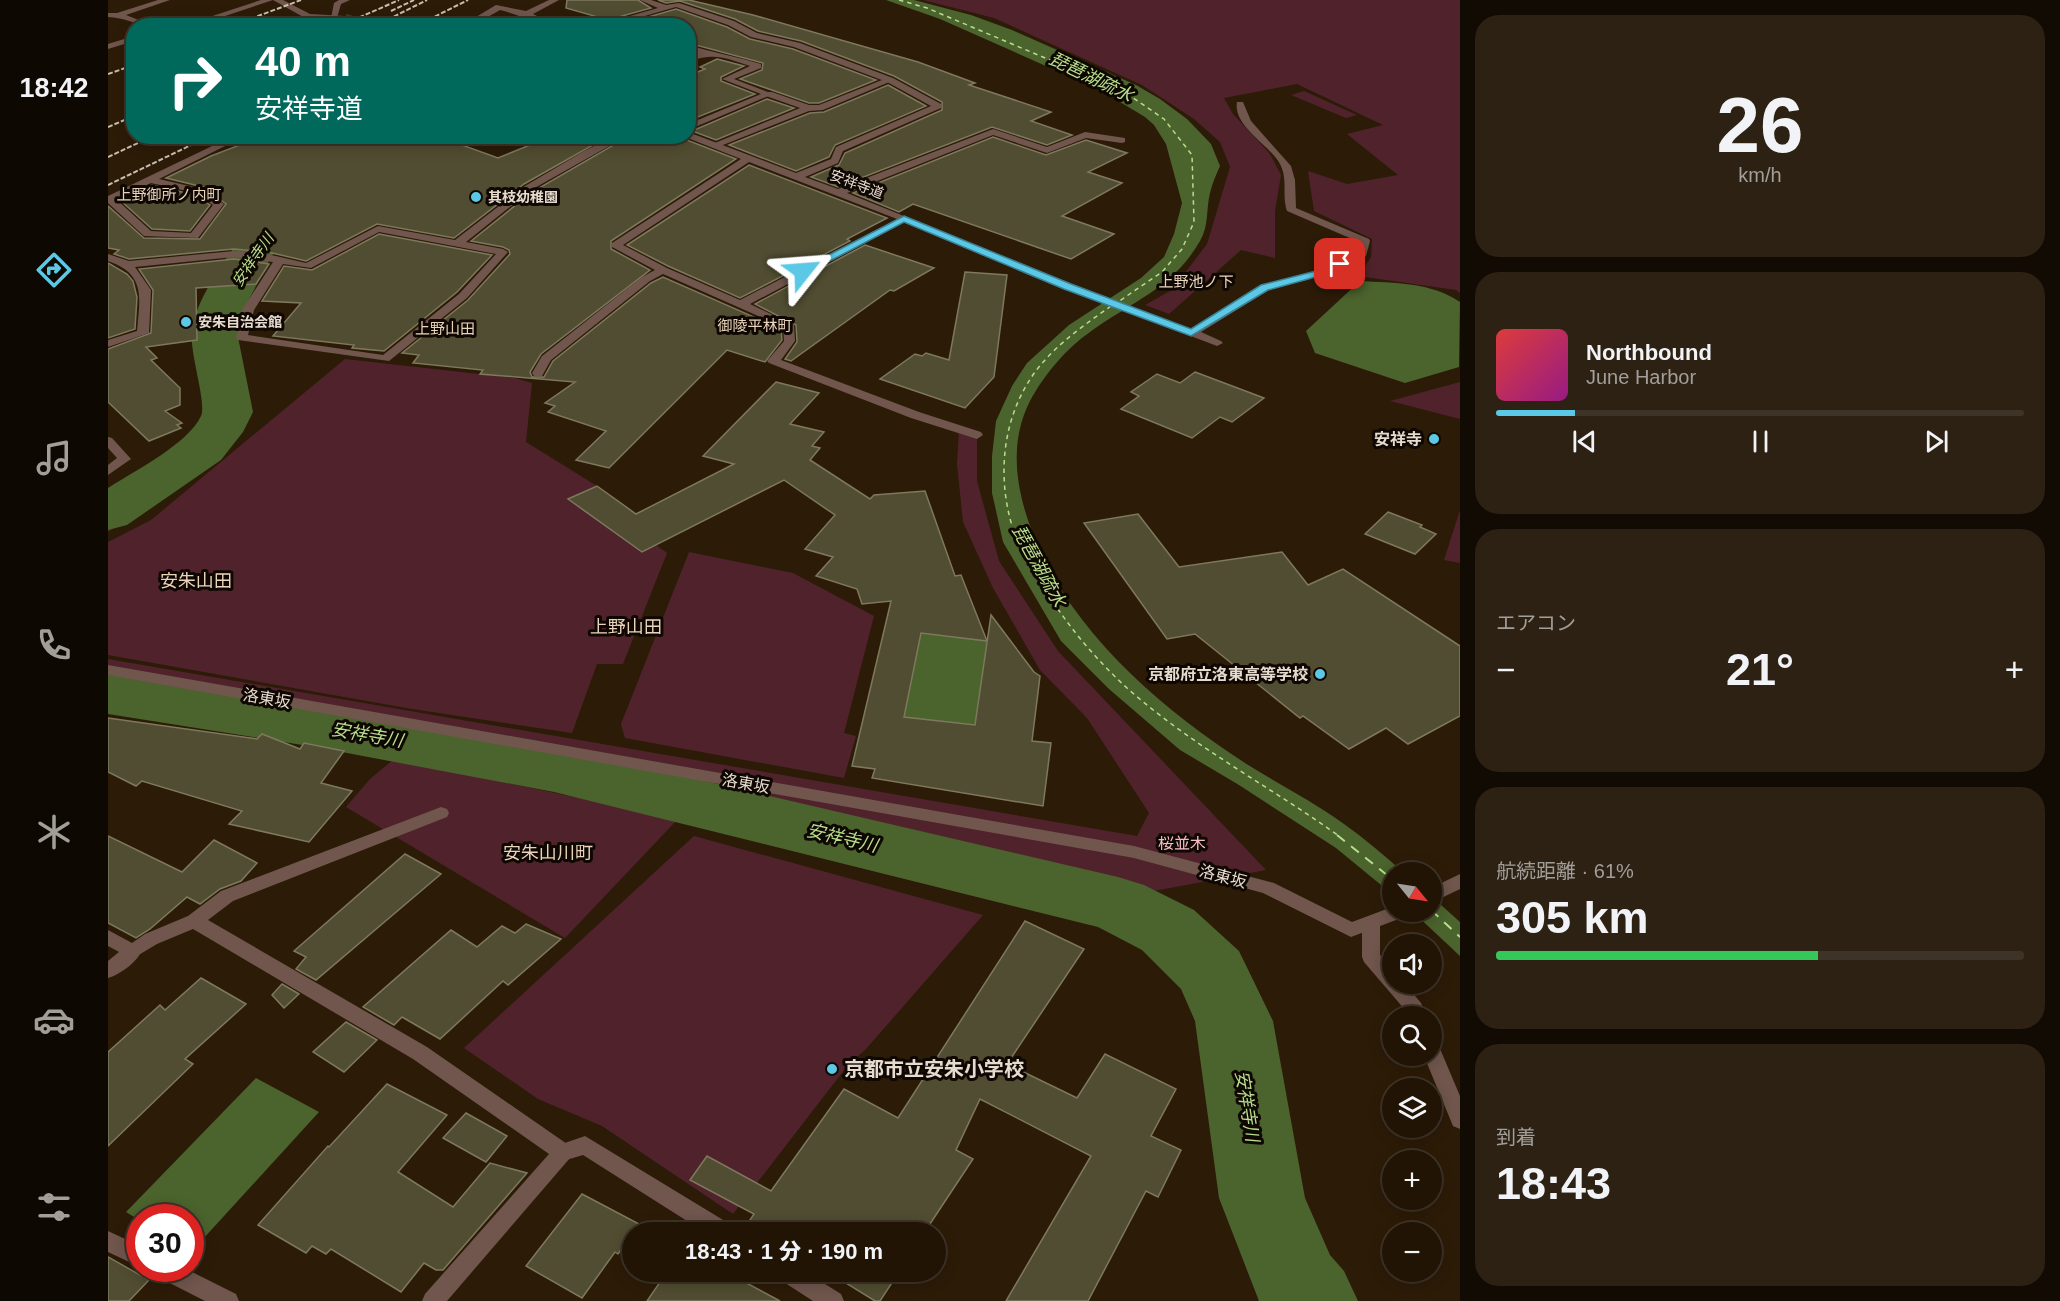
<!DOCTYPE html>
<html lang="ja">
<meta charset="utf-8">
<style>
body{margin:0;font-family:Helvetica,"Noto Sans JP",sans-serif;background:#2d2113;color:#f1f3f6;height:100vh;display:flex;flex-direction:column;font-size:22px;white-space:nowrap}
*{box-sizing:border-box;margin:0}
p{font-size:20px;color:#a29e9a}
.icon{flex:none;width:33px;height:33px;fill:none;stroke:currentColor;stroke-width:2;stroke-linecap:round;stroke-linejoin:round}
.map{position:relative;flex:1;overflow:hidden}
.sheet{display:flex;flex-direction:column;gap:15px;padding:15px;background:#120b03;width:600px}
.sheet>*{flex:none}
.hud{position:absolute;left:18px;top:18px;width:570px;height:126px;border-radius:24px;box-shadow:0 3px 15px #0003,0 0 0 2px #3e3327;background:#00695c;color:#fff;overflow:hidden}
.needle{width:39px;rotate:120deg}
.controls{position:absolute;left:1274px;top:862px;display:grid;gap:12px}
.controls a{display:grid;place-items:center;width:60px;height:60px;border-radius:50%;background:#211405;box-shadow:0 3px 15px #0003,0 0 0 2px #3e3327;font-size:30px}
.speed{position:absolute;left:18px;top:1204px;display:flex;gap:12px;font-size:30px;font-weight:700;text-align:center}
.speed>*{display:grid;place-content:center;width:78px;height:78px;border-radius:50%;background:#211405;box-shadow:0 3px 15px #0003,0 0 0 2px #3e3327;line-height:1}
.speed .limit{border:9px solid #d22;background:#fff;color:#111}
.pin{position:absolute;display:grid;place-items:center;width:51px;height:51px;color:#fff;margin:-26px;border-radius:12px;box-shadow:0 3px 9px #0006}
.me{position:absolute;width:66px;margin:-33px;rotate:62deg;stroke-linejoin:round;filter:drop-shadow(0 0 4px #0008)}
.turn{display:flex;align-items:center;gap:21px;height:126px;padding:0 30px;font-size:27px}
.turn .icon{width:78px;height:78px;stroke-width:2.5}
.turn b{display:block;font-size:42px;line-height:51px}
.big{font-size:45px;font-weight:800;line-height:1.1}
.sheet .widget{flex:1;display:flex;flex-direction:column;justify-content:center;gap:9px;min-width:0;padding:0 21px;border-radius:24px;background:#2d2113}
.sheet .dial{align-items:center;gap:0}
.dial b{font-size:78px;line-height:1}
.song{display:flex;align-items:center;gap:18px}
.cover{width:72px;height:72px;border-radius:9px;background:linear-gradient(135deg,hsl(0 70% 55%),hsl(310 70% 35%))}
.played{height:6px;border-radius:3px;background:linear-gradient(90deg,#5bc8e6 15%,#3e3327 15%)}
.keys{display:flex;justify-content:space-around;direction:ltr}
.heat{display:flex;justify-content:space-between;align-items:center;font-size:33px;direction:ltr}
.charge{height:9px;border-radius:4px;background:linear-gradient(90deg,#34c759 61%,#3e3327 0)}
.trip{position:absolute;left:514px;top:1222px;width:324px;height:60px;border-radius:30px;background:#211405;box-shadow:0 3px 15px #0003,0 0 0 2px #3e3327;font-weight:800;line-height:60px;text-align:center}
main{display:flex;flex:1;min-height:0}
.dock{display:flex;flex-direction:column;width:108px;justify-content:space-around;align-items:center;background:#0d0802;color:#a29e9a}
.dock .icon{width:42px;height:42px}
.dock .current{color:#5bc8e6}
.dock b{font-size:27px;color:#f1f3f6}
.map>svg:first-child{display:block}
.green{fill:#50232c}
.water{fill:#4b632d}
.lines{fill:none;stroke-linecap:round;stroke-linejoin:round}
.river{fill:#4b632d;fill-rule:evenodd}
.ferry-far1{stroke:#b7de8d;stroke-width:1.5;stroke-dasharray:4.5 4;stroke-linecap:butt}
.ferry{stroke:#b7de8d;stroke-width:2;stroke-dasharray:10 8;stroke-linecap:butt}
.building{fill:#514d32;stroke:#7e795d;stroke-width:1.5}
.street-tunnel{stroke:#483825;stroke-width:9;stroke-dasharray:9 4.5;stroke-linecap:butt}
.lane{fill:#70564d;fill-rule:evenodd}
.street{fill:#70564d;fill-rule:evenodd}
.rail{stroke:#cabeb1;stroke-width:2;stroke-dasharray:5 2;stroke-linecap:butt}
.route{fill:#5bc8e6;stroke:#3b8296;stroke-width:1.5}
.poi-dot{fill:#5bc8e6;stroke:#0f0802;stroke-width:2}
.labels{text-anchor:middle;stroke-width:6;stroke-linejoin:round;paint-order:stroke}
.far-street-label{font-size:14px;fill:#e6dbcf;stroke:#0f0802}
.far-poi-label{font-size:14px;font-weight:bold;fill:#e6dbcf;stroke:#0f0802;text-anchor:start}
.far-neighbourhood-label{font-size:15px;fill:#ead3bb;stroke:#0f0802}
.far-water-label{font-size:15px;font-style:italic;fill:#b7de8d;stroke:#0f0802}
.poi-label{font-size:16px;font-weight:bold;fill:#e6dbcf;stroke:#0f0802;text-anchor:end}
.street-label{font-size:16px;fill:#e6dbcf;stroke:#0f0802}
.park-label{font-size:16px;fill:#f7bcc5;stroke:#0f0802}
.water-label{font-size:18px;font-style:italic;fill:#b7de8d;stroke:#0f0802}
.neighbourhood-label{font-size:18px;fill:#ead3bb;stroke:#0f0802}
.near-poi-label{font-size:20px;font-weight:bold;fill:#e6dbcf;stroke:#0f0802;text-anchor:start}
</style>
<main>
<nav class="dock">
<b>18:42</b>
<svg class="icon current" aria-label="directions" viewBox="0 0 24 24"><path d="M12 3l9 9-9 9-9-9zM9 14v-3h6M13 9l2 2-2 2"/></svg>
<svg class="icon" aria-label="music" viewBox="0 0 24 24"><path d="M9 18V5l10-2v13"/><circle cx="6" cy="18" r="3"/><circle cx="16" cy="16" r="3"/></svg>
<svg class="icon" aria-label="phone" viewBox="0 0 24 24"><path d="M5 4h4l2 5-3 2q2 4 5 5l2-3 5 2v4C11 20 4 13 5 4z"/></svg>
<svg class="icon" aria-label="climate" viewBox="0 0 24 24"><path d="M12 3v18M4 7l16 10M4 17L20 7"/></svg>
<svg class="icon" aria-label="car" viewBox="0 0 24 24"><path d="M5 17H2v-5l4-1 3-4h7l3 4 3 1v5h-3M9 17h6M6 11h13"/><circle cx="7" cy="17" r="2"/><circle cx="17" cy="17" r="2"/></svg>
<svg class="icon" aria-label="filters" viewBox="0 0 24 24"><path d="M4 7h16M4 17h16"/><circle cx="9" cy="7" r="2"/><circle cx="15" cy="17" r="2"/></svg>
</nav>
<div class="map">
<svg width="1352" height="1301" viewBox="0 0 1352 1301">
<rect width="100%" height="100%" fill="#2c1b07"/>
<g class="green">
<path d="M815 0H1352V293L1348 290 1250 276 1263 257 1264 239 1206 211 1200 171 1239 184 1290 175 1239 134 1275 125 1189 84 1116 98 1125 114 1162 154 1173 175 1167 211V258L1133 250 1061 314 1037 305 1064 290 1099 244 1122 167 1112 142 1086 119 1034 85 886 18Z"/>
<path d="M1196 91 1249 115 1238 118 1183 95Z"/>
<path d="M237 359 407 378 424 383 418 442 489 486 534 552 548 545 559 553 515 664H489L464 733 304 709 0 655V542L43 520Z"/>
<path d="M1352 382V419L1282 401Z"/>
<path d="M851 430 869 435V481L891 561 950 651 1158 870 1030 894 749 843 595 803 446 769 207 725 0 693V659L1029 836 1041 813 979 718 932 670 885 588 855 522 849 464Z"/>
<path d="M95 449 97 462 0 532V513Z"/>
<path d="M1352 510V563L1336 560Z"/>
<path d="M581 552 685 573 766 616 736 733 748 736 736 778 517 738 513 724Z"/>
<path d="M286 759 570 819 457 938 238 807 262 779Z"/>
<path d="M586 836 875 915 758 1049 740 1065 625 1214 494 1126 430 1099 356 1048Z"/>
</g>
<g class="water">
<path d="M778 0H806L863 15 904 30 1028 85 1052 99 1079 119 1103 144 1112 166C1108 175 1104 184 1102 193 1098 209 1101 226 1092 241 1064 290 1020 303 978 335 956 351 935 377 922 401 902 440 907 483 921 523 926 535 929 548 935 559 980 645 1057 711 1137 763 1170 784 1205 801 1236 824 1257 839 1277 856 1296 873H1284V894L1228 848 1131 785 1072 750 1001 689 953 641 895 542 884 493V456L888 421 904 386 919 363 961 325 1033 278 1056 257 1066 234 1074 203 1058 144 1046 125 1037 117 992 90 832 19Z"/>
<path d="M1252 281C1286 283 1323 282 1352 302L1351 367 1297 383 1207 353 1198 331Z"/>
<path d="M813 633 879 641 867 725 796 717Z"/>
<path d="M1323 896 1352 922V956L1305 912H1323Z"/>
<path d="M148 1078 211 1112 84 1251 82 1218H32L31 1220 18 1212Z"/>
</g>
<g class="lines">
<g class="river">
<path d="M192 179 206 182 212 191 163 257 134 313 130 337 145 412 135 432 113 460 19 525 0 530V488C26 471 80 444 93 416 99 403 81 352 84 331 88 292 136 233 161 203 166 197 172 186 179 182 182 180 188 180 192 179Z"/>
<path d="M0 672 207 703 446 746 1010 877 1036 885 1086 910 1131 951 1165 1021 1197 1198 1222 1255 1236 1271 1250 1301H1151L1111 1198 1087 1021 1073 989 1034 950 990 927 446 792 207 747 0 714Z"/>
</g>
<g class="ferry-far1">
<path d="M791 0 819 8 1015 91 1056 119 1084 155 1086 222 1074 249 1054 272 1010 302"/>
<path d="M1003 306C972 328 937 352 918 386 892 431 890 487 907 535 911 547 918 557 924 567 949 613 981 653 1019 688 1084 746 1161 786 1231 836"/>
</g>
<g class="ferry">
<path d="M1229 835 1284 879"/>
<path d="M1323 910 1352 937"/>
</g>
</g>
<g class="building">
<path d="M459 0H530L543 8 500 20 458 8Z"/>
<path d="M550 0H581L645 15 810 62 867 83 861 85 943 112 923 121 964 135 939 145 884 127 730 187 703 177 731 165 737 153 834 110V102L786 76 693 41 650 31 627 19 572 1 558 3Z"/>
<path d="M568 9 619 27 642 39 685 49 768 80 711 103H701L632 79 654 70 655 63 580 43V26L516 24Z"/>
<path d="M609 59 636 66 613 77V81L647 94 580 121V76L597 69 592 67Z"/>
<path d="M780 85 818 106 727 145 721 157 688 171 621 145 702 113 716 112Z"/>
<path d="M659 99 686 108 608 140 584 131Z"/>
<path d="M155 136H329L390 158 444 136H501L416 184 346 238 269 224 198 261 160 252 126 249 21 259 6 254 11 250 0 248V206L36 238 92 239 118 204 95 187 58 178 103 156Z"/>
<path d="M521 136H575L576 139 628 159 503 241V249L542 270 433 354 422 372 424 377H436L445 361 543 283 555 277 673 329 674 340 657 362 619 350 501 468 468 460 498 431 440 412 447 406 437 403 467 382 372 374 375 370 305 363 311 355 294 353 360 300 402 254 401 250 395 247 363 241 424 192Z"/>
<path d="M885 137 938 155 978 140 1019 153 980 172 1014 183 954 216 1006 234 963 259 805 204 791 212 745 193Z"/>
<path d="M641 165 779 218 739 239 742 241 632 298 560 266 519 245Z"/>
<path d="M43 185 87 195 102 205 82 231 44 229 13 201Z"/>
<path d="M271 234 384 255 349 292 276 351 244 348 246 345 165 336 193 303 154 301 176 266 204 270Z"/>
<path d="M757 245 826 268 786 291 782 290 683 361 677 359 689 342 688 325 647 304Z"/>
<path d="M126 259 161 264 148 284 88 288 89 340 38 347 49 358 43 360 72 388V405L57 411 74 423 69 425 73 428 41 441 0 402V349L43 333 45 290 31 269Z"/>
<path d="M0 263 19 274 25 281 29 297 27 329 0 338Z"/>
<path d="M857 272 899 275 886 377 857 408 772 379 807 354 814 356 818 353 841 360Z"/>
<path d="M1087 372 1156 398 1124 422 1112 417 1084 438 1013 409 1031 396 1023 392 1049 374 1072 383Z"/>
<path d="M668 382 711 393 682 424 716 432 704 446 712 448 702 460 762 499 766 495 817 491 847 576 853 575 879 641 813 633 796 717 867 725 883 615 926 672 932 676 924 741 943 743 935 806 764 778 767 769 744 766 783 601 754 604 749 589 708 576 725 557 697 549 727 515 676 480 534 552 460 499 489 486 528 514 626 464 595 456Z"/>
<path d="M1280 512 1314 525 1312 527 1328 534 1307 554 1257 534Z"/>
<path d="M1030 514 1071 567 1174 552 1200 585 1235 569 1352 646V716L1300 744 1278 728 1241 749 1195 716 1192 718 1087 634 1059 639 976 523Z"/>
<path d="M0 718 149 739 154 734 192 749 196 743 236 751 213 783 244 791 201 842 121 824 134 811 34 781 28 786 0 772Z"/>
<path d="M0 836 74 872 106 840 149 863 133 881 112 889 92 904 79 897 42 929 28 938 0 923Z"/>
<path d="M297 854 333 874 208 980 188 969 198 957 186 951Z"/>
<path d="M917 921 976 949 899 1064 969 1098 997 1054 1068 1089 1043 1136 1073 1150 1050 1197 1038 1191 980 1301H898L983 1156 872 1099 848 1150 865 1159 816 1233H656L640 1223 646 1214 582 1180 599 1156 663 1191 736 1089 790 1118Z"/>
<path d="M418 924 453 939 400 985 395 981 332 1039 294 1017 286 1025 255 1007 343 930 369 947 394 926 407 933Z"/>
<path d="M93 978 138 1004 77 1059 85 1064 0 1146V1052L52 1005 57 1010Z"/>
<path d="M174 984 191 994 176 1008 164 995Z"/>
<path d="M238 1022 269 1040 236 1072 205 1052Z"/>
<path d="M279 1084 339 1115 290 1172 345 1207 382 1163 419 1173 335 1270H328L316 1263 293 1292 223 1249 218 1254 204 1246 198 1253 150 1225 220 1146 221 1147Z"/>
<path d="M358 1113 399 1136 378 1162 335 1138Z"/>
<path d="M474 1194 531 1224 510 1254 507 1252 474 1298 418 1266Z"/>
<path d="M0 1257 41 1280 21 1301H0Z"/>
<path d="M559 1272H618L672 1301H539Z"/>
<path d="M720 1272H791L772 1301H767Z"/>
</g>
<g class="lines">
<path class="street-tunnel" d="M237 18 261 26"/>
<g class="lane">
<path d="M50 0H62L18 15 46 26C29 26 16 17 0 17V13H9Z"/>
<path d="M153 0H165L87 26 80 24Z"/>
<path d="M231 0H242L233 4 229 18H223L226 3Z"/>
<path d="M26 36V41L0 49V44Z"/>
<path d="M779 78 786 80 715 110 701 111 610 147 602 145 692 108 658 96V92H664L701 105H711Z"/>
<path d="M1263 916 1269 918 1272 923V955L1284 969V984H1297L1313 1003 1319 1017H1299L1298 1011 1256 962 1254 957V923L1257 918Z"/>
<path d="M24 945 31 947 33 952C28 963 11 975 0 978V961L17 947Z"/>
<path d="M1323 1042 1330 1044 1352 1096V1129L1345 1126 1316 1056H1323Z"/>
<path d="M477 1136 625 1226 628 1233H598L475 1155 455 1161 448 1158 445 1152 448 1146Z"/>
<path d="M668 1272H698L733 1294 736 1301H705L671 1279Z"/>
</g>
<g class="street">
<path d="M165 0H175L202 14 237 16 241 18 237 20 197 18Z"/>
<path d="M441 0H451L425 14 449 26C432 26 410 14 392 10L364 26H353L388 5 418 11Z"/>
<path d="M532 0H543L558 5 571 3 626 21 649 33 692 43 785 78 833 104V108L735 151 730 163 697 177 730 189 885 129 939 147 977 132 1017 138V142L1014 143 978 138 939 153 885 135 739 193 964 284 1083 329 1153 286 1207 271 1248 254 1251 242 1179 211C1173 193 1182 175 1168 158 1156 142 1125 124 1129 102H1135L1143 121 1183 166 1187 180 1188 208 1261 239 1262 241 1258 256 1215 275 1161 290 1093 332 1113 341 1115 343 1109 346 956 288 797 222 642 304 686 325 687 341 673 360 811 412 873 432 875 435 869 439 803 418 661 363 659 361 676 341 675 327 555 274 542 281 443 360 434 376H426L424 373 434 356 534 277 547 270 504 247V243L633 159 577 137 580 136V132L688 173 723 159 728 147 823 106 779 82 686 47 643 37 620 25 568 7 502 26H487L550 8ZM641 162 789 219 632 300 559 268 515 245Z"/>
<path d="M580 45C604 52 629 57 653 64V68L626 79 665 94 580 130V124L653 94 614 79 642 66C615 57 609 53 580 61V56L589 53 580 50Z"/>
<path d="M125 136H137L51 179 94 189 116 204 90 238 36 236 0 203V196ZM43 183 88 193 105 205 83 233 43 231 9 200Z"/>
<path d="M507 136H519L423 190 358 242 395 249 400 252 359 298 281 361 130 340 128 338 134 310 165 262 126 257 27 267 43 290 41 333 0 347V340L29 331C32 297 38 274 0 261V254L21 261 126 251 159 254 198 263 270 226 347 240 417 186 478 150ZM271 232 388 254 351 294 275 355 140 335 146 310 175 264 203 268Z"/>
<path d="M0 437 4 438 23 459 0 475V465L9 458 0 448Z"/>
<path d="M0 665 1026 846 1166 883 1244 922 1284 907V912H1299L1296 917 1243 937 1155 893 1026 858 0 675Z"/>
<path d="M333 807 339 809 341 813 339 817 125 901 100 920 319 1047 462 1146 465 1152 462 1158 339 1301H314L317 1294 441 1154 305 1059 85 929 49 944 24 959 0 946V930L24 943 37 934 80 916 113 891Z"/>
<path d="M1352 874V889L1323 903V888Z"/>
<path d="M0 1231 32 1246V1267L0 1252Z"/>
<path d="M45 1269H78L128 1294 131 1301H97L48 1276Z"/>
</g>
<g class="rail">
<path d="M283 11 306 0"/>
<path d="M123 26 193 0"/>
<path d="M232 26 291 0"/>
<path d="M267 26 319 0"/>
<path d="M308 26 360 0"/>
<path d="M0 74 26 65"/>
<path d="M0 127 26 116"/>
<path d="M0 157 45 136"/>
<path d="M0 185 102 136"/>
</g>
</g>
<path class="route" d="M796 216 963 284 1083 329 1153 285 1208 271 1229 262 1237 264 1215 275 1160 290 1083 336 956 289 796 222 699 273 690 271Z"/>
<g class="poi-dot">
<circle cx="368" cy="197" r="6"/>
<circle cx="78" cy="322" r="6"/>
<circle cx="1326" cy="439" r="6"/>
<circle cx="1212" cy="674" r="6"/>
<circle cx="724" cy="1069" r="6"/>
</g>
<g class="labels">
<g class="far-street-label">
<text transform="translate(749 184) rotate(21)" y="5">安祥寺道</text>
</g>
<g class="far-poi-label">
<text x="380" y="202">其枝幼稚園</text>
<text x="90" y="327">安朱自治会館</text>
</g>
<g class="far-neighbourhood-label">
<text x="61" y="200">上野御所ノ内町</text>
<text x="1088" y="287">上野池ノ下</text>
<text x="647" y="331">御陵平林町</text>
<text x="337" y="334">上野山田</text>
</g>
<g class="far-water-label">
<text transform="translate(145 260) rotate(-55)" y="5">安祥寺川</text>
</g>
<g class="poi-label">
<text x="1314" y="445">安祥寺</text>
<text x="1200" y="680">京都府立洛東高等学校</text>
</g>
<g class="street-label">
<text transform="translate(159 698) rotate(10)" y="6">洛東坂</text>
<text transform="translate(638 783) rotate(10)" y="6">洛東坂</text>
<text transform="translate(1115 876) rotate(15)" y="6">洛東坂</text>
</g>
<g class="park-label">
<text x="1074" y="849">桜並木</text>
</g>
<g class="water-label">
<text transform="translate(983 77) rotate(26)" y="6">琵琶湖疏水</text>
<text transform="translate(931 566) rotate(61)" y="6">琵琶湖疏水</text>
<text transform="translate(259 735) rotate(10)" y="6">安祥寺川</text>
<text transform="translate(734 838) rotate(13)" y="6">安祥寺川</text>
<text transform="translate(1139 1106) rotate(81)" y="6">安祥寺川</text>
</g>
<g class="neighbourhood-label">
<text x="88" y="587">安朱山田</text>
<text x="518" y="633">上野山田</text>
<text x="440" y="859">安朱山川町</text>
</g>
<g class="near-poi-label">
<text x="736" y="1076">京都市立安朱小学校</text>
</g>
</g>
</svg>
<div class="controls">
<a><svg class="needle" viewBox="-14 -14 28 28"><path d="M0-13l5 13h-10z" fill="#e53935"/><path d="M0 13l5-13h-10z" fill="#a29e9a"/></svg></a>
<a><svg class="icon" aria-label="sound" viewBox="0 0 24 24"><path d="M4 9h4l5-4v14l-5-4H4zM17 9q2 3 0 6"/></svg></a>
<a><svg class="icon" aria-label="search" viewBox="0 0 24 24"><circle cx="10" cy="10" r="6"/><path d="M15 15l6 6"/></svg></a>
<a><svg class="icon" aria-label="layers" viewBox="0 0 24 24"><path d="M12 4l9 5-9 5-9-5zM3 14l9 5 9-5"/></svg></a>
<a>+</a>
<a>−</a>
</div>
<div class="speed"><div class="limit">30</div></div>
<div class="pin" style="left:1232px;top:264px;background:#d93025"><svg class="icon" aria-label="arrive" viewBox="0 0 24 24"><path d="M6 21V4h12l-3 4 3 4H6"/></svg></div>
<svg class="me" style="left:695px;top:271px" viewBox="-20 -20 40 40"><path d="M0-17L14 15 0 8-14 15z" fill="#5bc8e6" stroke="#fff" stroke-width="4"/></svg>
<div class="trip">18:43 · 1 分 · 190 m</div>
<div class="hud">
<div class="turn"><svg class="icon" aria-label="right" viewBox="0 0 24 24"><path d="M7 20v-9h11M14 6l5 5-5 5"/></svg><div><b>40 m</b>安祥寺道</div></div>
</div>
</div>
<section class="sheet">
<div class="widget dial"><b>26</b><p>km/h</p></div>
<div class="widget">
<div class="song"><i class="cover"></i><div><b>Northbound</b><p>June Harbor</p></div></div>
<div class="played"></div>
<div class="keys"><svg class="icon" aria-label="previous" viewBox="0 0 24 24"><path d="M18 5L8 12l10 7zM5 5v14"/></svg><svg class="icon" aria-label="pause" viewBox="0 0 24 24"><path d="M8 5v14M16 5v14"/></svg><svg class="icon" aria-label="next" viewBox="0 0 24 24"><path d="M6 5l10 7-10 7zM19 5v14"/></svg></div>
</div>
<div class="widget"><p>エアコン</p>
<div class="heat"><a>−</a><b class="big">21°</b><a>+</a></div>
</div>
<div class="widget"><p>航続距離 · 61%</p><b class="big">305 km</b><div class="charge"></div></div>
<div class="widget"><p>到着</p><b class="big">18:43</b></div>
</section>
</main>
